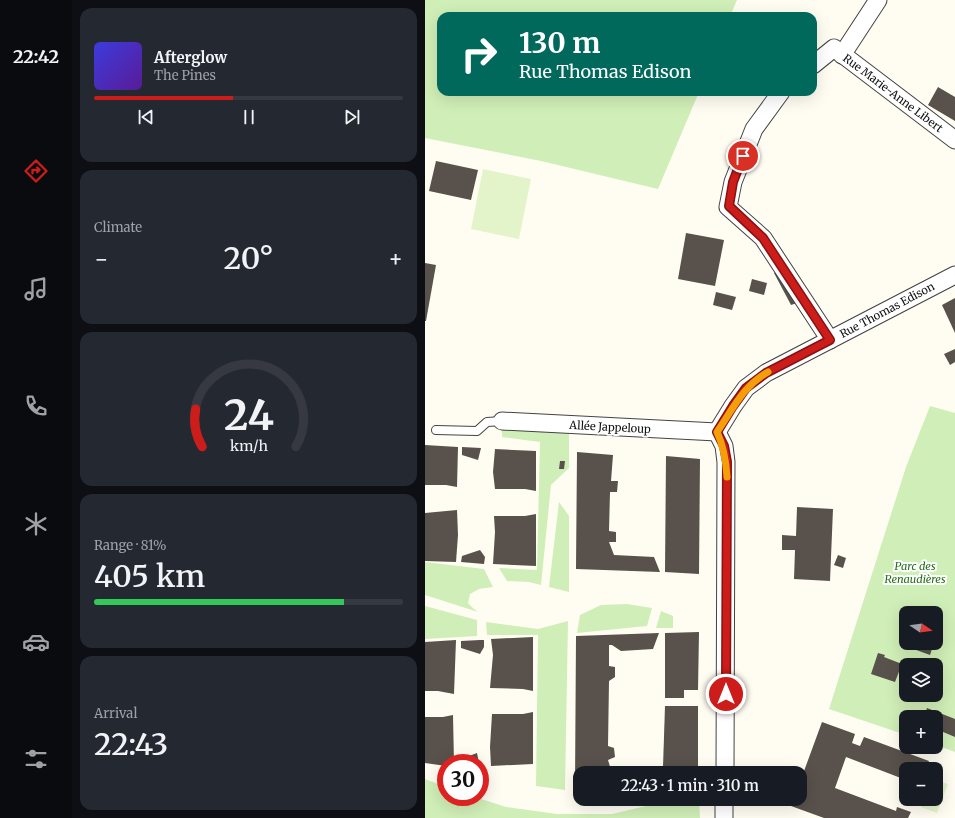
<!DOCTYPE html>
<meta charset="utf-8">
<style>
body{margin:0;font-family:Merriweather,serif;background:#242831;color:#f1f3f6;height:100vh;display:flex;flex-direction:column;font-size:15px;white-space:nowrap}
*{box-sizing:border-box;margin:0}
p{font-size:13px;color:#9ea1a6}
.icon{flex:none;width:22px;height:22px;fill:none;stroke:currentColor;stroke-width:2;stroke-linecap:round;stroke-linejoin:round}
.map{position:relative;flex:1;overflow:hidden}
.side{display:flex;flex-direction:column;gap:8px;padding:8px;background:#0d0f14;width:353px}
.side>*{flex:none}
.guide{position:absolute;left:12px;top:12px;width:380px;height:84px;border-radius:12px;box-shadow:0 4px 16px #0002;background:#00695c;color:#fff;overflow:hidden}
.needle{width:26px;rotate:103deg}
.buttons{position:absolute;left:474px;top:606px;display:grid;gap:8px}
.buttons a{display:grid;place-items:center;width:44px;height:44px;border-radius:8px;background:#171b24;box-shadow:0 4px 16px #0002;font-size:20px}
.speed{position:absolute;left:12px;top:754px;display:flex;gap:8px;font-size:20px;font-weight:700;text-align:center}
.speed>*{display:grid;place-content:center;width:52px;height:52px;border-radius:50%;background:#171b24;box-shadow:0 4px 16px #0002;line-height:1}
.speed .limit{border:6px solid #d22;background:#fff;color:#111}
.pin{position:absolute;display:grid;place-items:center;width:34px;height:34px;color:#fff;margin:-17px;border:2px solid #fff;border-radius:50%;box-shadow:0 1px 4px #0007}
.me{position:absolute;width:44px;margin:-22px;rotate:0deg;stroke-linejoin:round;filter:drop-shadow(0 0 3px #0008)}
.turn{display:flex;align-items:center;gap:14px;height:84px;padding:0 16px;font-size:18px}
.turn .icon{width:52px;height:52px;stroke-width:2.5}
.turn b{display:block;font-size:28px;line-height:34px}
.big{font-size:30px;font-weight:600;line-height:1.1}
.side .widget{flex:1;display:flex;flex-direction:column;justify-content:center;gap:6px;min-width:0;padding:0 14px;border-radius:12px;background:#242831}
.side .dial{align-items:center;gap:0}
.dial svg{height:104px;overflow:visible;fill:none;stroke:#363941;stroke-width:7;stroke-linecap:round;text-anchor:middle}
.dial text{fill:#f1f3f6;stroke:none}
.song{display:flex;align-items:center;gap:12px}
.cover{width:48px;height:48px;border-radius:6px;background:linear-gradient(135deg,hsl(240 70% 55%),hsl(270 70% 35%))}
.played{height:4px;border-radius:2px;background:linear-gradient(90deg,#cd1d1a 45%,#363941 45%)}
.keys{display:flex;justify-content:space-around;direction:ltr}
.heat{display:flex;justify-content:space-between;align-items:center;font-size:22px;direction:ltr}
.charge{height:6px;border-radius:3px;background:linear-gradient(90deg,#34c759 81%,#363941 0)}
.trip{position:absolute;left:148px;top:766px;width:234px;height:40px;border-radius:12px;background:#171b24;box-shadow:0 4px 16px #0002;font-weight:600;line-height:40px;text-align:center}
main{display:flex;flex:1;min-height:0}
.tabs{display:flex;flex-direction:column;width:72px;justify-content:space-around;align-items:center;background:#090b0e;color:#9ea1a6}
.tabs .icon{width:28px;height:28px}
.tabs .selected{color:#cd1d1a}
.tabs b{font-size:18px;color:#f1f3f6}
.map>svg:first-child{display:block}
.green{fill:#d0eeb7;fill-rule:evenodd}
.pitch{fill:#e3f4ca}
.building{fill:#59514b}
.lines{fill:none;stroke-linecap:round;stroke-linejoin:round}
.lane-casing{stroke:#434343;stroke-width:10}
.street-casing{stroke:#434343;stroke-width:19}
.lane{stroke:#fff;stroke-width:8}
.street{stroke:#fff;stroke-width:17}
.route-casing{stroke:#851311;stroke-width:10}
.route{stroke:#cd1d1a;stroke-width:7}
.slow{stroke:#f59e0b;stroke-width:7}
.labels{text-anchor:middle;stroke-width:4;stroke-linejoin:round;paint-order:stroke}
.street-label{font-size:11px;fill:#101010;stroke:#fff}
.park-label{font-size:11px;font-style:italic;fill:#256e19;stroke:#fff}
</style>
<main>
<nav class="tabs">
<b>22:42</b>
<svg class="icon selected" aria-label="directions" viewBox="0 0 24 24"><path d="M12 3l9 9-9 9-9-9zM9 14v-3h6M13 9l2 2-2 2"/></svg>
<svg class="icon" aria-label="music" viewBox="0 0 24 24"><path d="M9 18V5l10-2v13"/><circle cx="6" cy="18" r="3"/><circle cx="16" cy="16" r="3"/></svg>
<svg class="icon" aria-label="phone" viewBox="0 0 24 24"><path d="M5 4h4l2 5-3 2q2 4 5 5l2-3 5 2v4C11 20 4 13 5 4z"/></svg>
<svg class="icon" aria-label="climate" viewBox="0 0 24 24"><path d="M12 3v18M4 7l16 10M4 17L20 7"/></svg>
<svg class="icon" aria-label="car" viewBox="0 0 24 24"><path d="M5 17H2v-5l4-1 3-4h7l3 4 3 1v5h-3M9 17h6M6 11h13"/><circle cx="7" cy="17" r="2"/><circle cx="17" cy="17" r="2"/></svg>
<svg class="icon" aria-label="filters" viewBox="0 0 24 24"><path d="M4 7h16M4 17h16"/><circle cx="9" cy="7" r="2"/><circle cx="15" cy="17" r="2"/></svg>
</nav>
<section class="side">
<div class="widget">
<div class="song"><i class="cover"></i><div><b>Afterglow</b><p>The Pines</p></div></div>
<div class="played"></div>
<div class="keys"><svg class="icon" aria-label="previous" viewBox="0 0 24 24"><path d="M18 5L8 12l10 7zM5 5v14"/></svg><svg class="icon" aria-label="pause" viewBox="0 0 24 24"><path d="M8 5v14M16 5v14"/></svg><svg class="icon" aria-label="next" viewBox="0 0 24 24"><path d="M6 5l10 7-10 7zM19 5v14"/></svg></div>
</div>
<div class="widget"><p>Climate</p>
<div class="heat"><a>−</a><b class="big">20°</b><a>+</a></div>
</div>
<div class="widget dial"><svg viewBox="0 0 100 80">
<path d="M14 69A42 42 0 1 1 86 69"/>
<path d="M14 69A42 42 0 0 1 9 40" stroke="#cd1d1a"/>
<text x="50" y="56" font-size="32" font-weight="700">24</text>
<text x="50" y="72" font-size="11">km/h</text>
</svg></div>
<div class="widget"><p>Range · 81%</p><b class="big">405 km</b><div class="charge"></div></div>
<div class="widget"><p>Arrival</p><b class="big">22:43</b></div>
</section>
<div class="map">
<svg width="530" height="818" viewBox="0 0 530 818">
<rect width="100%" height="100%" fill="#fffdf2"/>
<g class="green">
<path d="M0 0H312L305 16H16V92H274L233 189 116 161 0 138Z"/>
<path d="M505 406 530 413V752L511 745V717H481V735L404 709 481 467ZM481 613H511V643H481ZM481 665H511V695H481Z"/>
<path d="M77 429 144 432V468L126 485 116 585 104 582 82 581 74 568 112 570 115 442 77 437Z"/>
<path d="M134 502 144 516V592L124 587Z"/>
<path d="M0 562 59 569 68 587 54 589 45 594 43 603 49 609 53 612 0 595Z"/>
<path d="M202 604 227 608 222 626 152 633 155 615 176 605Z"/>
<path d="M0 606 52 620V636L0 639Z"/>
<path d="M236 611 248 616V628H231Z"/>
<path d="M143 621 140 790 111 786 113 635H62L61 622 113 629Z"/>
<path d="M0 779 21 787V797H50L81 807 132 814H187L251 799H274L275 818H0Z"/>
</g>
<g class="pitch">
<path d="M58 169 106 179 94 239 46 229Z"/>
<path d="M511 780 523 784 512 813 496 807 499 799H511Z"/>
</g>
<g class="building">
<path d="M513 87 530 97V121L503 105Z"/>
<path d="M11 161 53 170 46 200 4 191Z"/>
<path d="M261 233 299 240 290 286 253 279Z"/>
<path d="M0 263 11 265 1 321H0Z"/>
<path d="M354 270 372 303 366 305 349 273Z"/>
<path d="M327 279 342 283 339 295 324 291Z"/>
<path d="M291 292 311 297 307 310 288 305Z"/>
<path d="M530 298V333L517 305Z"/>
<path d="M530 349V362L525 365 519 354Z"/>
<path d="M0 445 33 447 32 487 21 485H0Z"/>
<path d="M37 447 56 448 53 460 37 455Z"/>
<path d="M70 449 111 451V491L100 489H70L68 472Z"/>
<path d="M152 452 188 455 186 481H193L192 492H185L184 531 191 532V542H184L189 555 229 557 235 572 151 569Z"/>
<path d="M241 456 275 459 274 574 240 572Z"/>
<path d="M135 461H140L139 469H134Z"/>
<path d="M372 507 408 509 405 581 369 579 370 550H357V535L371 536Z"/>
<path d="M32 510 33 535 31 562 0 561V513Z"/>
<path d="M111 514V566L68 564 70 532 69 516H100Z"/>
<path d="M55 550 60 557 59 564 36 562 37 556Z"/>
<path d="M413 555 421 558 418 568 409 565Z"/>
<path d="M274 632 273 690H259V698H240V633Z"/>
<path d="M234 633 228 649 196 651 187 645H184V666L190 667V677L184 681 183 746 189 748 190 757 183 760 187 773H155V787H150L151 636Z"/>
<path d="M108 637V691L98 689 65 688 68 655 66 639Z"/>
<path d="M31 640 29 694 13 691H0V642Z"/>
<path d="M55 640H59V647L55 654 36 648V641Z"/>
<path d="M484 643H509L505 655 483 647Z"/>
<path d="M453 653 460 655 459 657 477 664 470 682 446 674Z"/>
<path d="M240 706H273V768L238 767Z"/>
<path d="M502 708 530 719V737L511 729V717H499Z"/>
<path d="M108 712V764L66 766 65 747 67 714H98Z"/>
<path d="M28 715 29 763H21V766L0 763V717H18Z"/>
<path d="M397 722 430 734 427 743 435 746 439 737 504 761 501 769H481V780L421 757 410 788 471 811 472 807 486 812 483 818H399L366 806 369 799H375V782Z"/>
<path d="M52 753 54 763H39L36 759Z"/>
</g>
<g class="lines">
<defs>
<path id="lane" d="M11 430 52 431 62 422 77 421"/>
<g id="street">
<path d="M417 55 453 0"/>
<path d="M388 65 409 48 530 140"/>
<path d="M356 92 329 129 308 182 303 207 338 238 405 340"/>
<path d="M77 421 292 432"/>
<path d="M292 432 299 446 301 462 300 773"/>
<path d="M292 432 308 406 321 388 341 373 530 275"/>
<path d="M299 818V799"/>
</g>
</defs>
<use href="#lane" class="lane-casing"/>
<use href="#street" class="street-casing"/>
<use href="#lane" class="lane"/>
<use href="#street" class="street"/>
</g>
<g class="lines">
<defs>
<path id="route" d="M301 694 302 462 299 446 292 432 308 406 321 388 341 373 405 340 338 238 304 206 308 182 318 156"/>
</defs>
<use href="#route" class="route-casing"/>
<use href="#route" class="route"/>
<path class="slow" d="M302 477C301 461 299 447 292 432 308 409 318 386 343 372"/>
</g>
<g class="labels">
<g class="street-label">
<text transform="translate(468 93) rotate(37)" y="4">Rue Marie-Anne Libert</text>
<text transform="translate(462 310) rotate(-28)" y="4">Rue Thomas Edison</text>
<text transform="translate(185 427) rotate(3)" y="4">Allée Jappeloup</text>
</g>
<g class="park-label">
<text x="490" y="570">Parc des<tspan x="490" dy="13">Renaudières</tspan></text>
</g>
</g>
</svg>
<div class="buttons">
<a><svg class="needle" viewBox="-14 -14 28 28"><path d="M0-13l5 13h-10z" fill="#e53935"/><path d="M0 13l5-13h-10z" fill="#9ea1a6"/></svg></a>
<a><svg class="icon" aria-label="layers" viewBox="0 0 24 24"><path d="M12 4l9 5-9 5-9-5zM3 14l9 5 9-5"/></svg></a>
<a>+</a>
<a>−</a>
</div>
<div class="speed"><div class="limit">30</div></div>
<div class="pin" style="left:318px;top:156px;background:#d93025"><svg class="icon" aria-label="arrive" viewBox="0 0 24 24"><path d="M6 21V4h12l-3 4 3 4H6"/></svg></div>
<svg class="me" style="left:301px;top:694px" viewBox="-20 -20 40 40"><circle r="17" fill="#cd1d1a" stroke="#fff" stroke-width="3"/><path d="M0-11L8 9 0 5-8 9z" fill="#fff"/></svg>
<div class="trip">22:43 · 1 min · 310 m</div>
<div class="guide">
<div class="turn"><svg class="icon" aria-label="right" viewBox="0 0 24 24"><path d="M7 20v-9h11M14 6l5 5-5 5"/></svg><div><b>130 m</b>Rue Thomas Edison</div></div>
</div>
</div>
</main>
